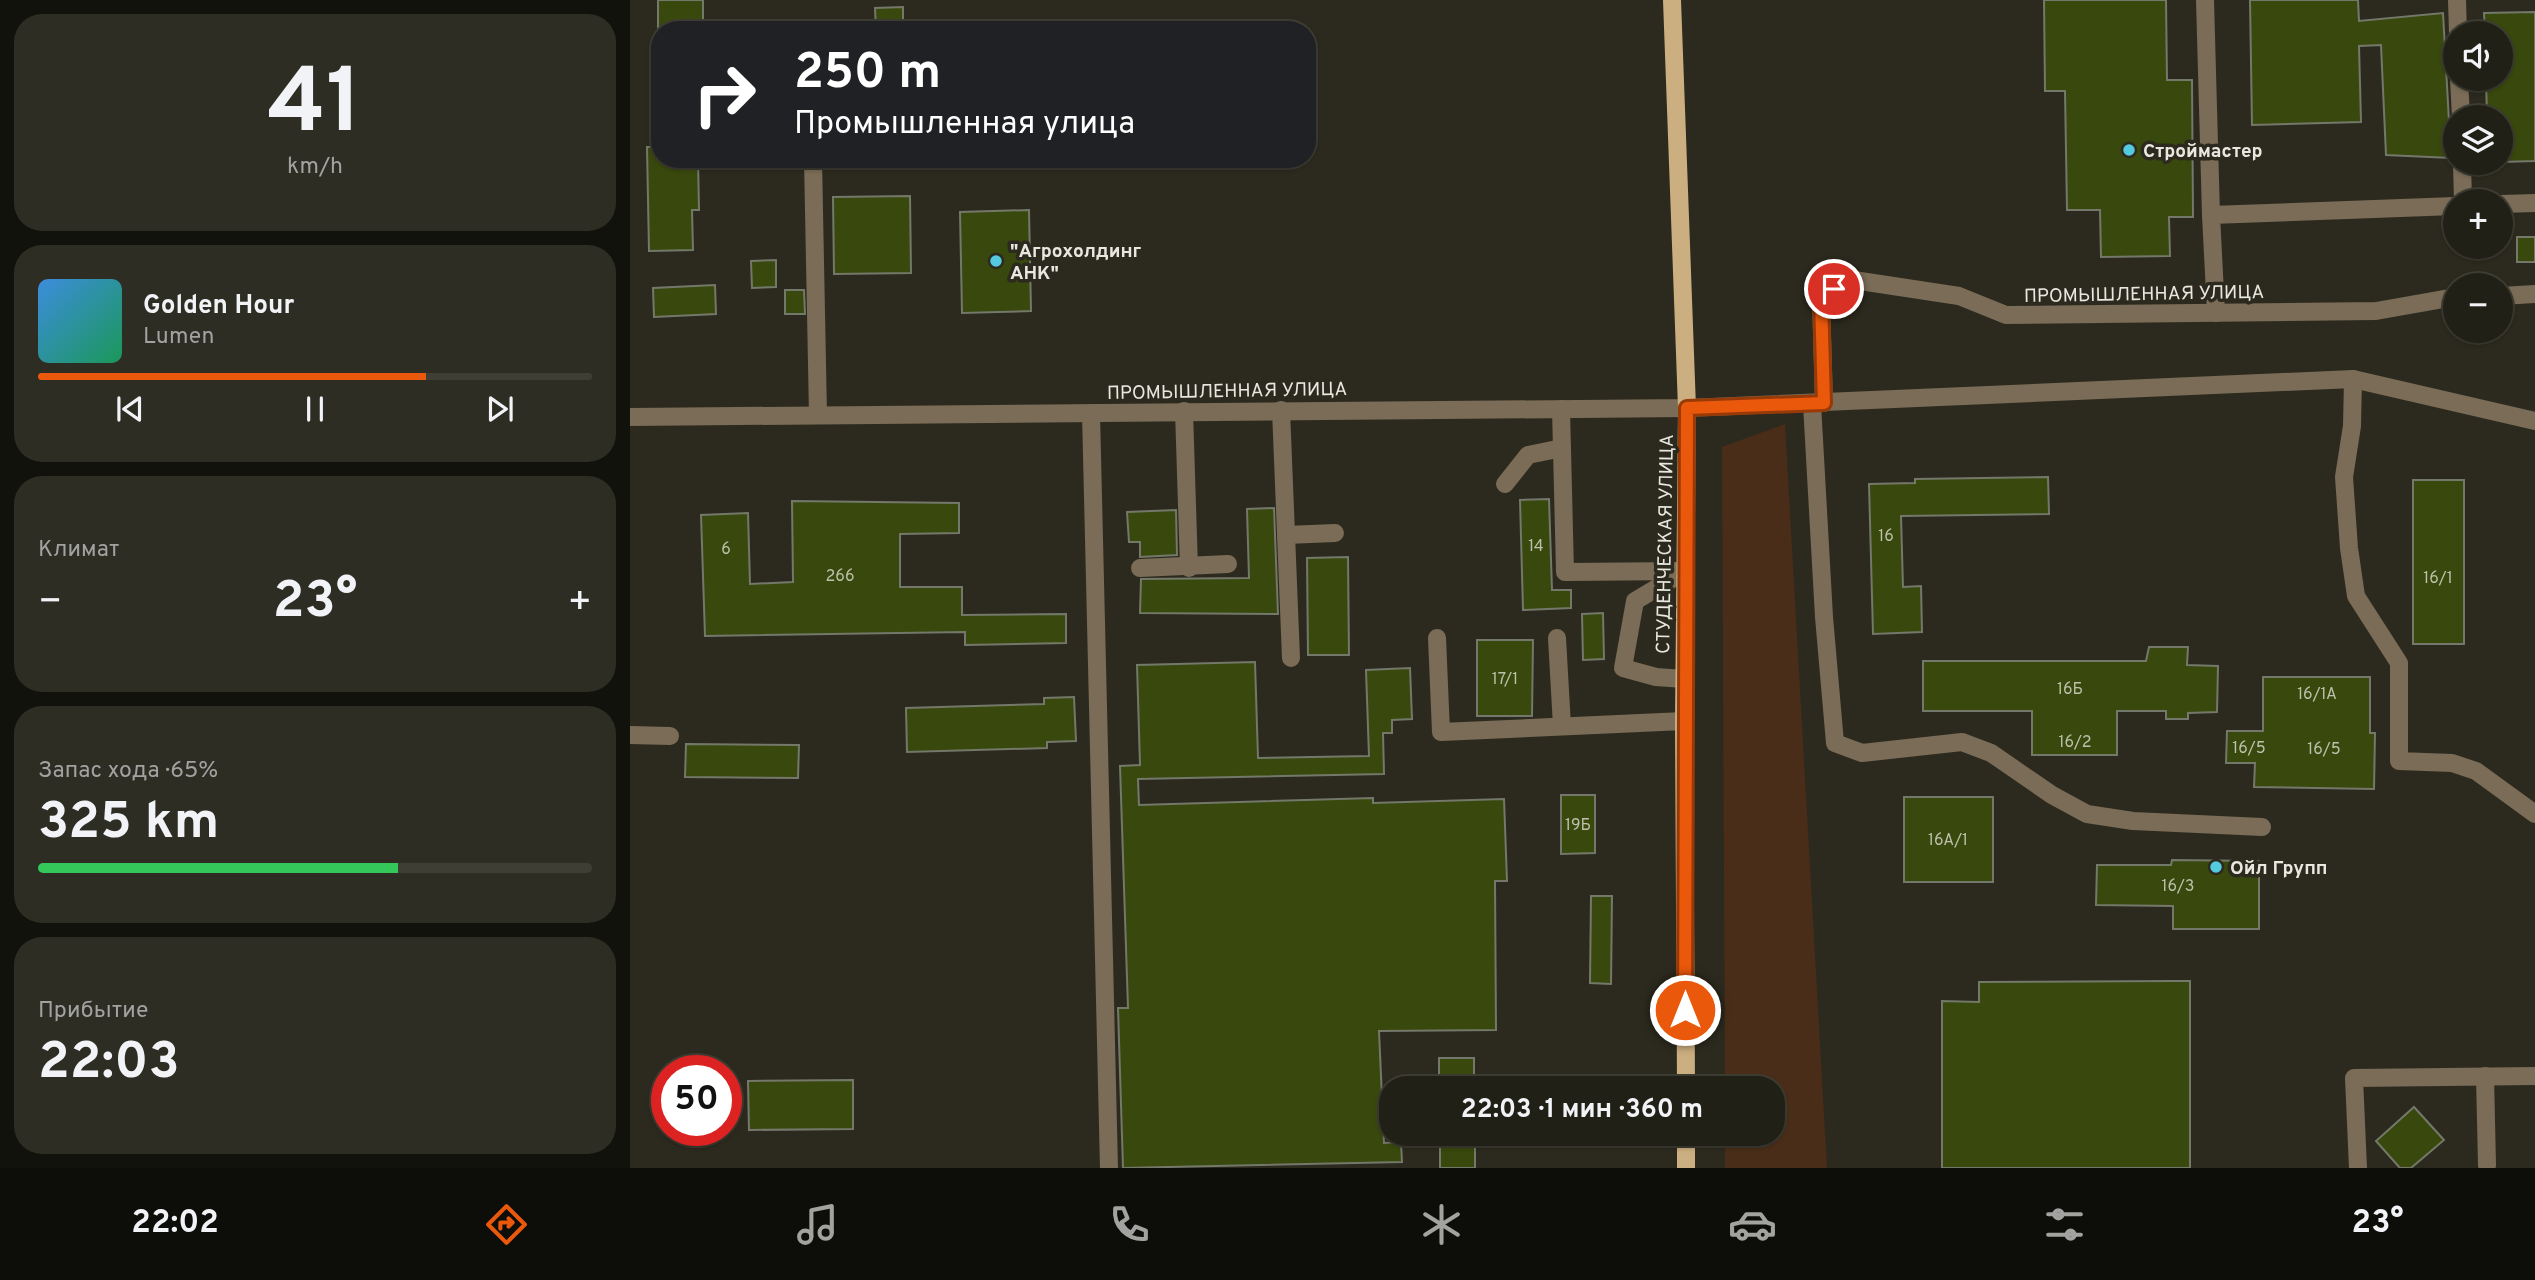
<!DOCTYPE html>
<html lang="ru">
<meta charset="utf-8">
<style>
body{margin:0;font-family:Overpass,sans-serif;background:#2d2d23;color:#f1f3f6;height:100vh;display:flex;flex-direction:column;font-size:26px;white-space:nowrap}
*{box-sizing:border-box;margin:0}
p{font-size:23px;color:#a2a3a1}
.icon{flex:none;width:38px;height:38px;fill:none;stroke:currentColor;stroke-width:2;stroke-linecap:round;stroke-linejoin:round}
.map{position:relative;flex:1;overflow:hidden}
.side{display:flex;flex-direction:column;gap:14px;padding:14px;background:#12120c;width:630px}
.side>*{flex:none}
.guide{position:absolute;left:21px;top:21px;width:665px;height:147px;border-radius:28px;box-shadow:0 2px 5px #0004,0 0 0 2px #3e3e35;background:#202124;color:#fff;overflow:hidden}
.fabs{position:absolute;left:1813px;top:21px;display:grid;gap:14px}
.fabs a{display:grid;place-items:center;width:70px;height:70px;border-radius:50%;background:#212016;box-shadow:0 2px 5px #0004,0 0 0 2px #3e3e35;font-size:35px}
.speed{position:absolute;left:21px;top:1055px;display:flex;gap:14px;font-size:35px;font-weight:700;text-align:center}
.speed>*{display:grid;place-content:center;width:91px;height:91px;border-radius:50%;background:#212016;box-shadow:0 2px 5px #0004,0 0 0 2px #3e3e35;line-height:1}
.speed .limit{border:10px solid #d22;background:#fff;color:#111}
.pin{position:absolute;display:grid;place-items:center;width:60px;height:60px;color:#fff;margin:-30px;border:4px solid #fff;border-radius:50%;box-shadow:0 2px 7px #0007}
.me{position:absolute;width:77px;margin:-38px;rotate:0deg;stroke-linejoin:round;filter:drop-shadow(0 0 5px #0008)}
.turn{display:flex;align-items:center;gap:24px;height:147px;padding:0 28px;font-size:32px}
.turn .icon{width:91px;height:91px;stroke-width:2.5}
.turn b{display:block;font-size:49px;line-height:60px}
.big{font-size:52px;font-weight:700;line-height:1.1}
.side .card{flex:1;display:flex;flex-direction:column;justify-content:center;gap:10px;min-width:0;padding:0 24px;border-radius:28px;background:#2d2d23}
.side .dial{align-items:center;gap:0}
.dial b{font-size:91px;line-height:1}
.song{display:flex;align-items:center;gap:21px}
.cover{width:84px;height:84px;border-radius:10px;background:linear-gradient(135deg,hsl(210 70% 55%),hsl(150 70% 35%))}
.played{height:7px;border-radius:4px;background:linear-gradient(90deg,#ea580c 70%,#3e3e35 70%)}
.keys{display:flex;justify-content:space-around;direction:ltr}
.heat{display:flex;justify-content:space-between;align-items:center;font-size:38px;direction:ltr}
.charge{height:10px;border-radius:5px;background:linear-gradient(90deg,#34c759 65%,#3e3e35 0)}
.trip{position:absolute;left:749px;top:1076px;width:406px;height:70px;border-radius:28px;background:#212016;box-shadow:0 2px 5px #0004,0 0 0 2px #3e3e35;font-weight:700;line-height:70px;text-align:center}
.menu{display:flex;height:112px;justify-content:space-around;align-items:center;background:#0d0d09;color:#a2a3a1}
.menu .icon{width:49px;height:49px}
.menu .selected{color:#ea580c}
.menu b{font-size:32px;color:#f1f3f6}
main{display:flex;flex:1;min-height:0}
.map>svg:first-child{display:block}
.green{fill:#492d18}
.building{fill:#39480c;stroke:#73786a;stroke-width:2}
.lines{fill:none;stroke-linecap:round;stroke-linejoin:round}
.minor{stroke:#7a6c56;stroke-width:18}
.major{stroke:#ccaf80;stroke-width:18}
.route-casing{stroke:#983908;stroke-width:18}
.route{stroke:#ea580c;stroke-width:12}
.poi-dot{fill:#54cade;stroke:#2c2a1e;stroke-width:2.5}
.labels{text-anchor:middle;stroke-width:7;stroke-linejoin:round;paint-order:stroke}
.number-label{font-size:16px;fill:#bdc0ab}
.poi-label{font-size:19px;font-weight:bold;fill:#e9e8e0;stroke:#2c2a1e;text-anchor:start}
.street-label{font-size:19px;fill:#e9e8e0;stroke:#2c2a1e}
</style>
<main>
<section class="side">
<div class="card dial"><b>41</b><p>km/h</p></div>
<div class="card">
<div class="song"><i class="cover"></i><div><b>Golden Hour</b><p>Lumen</p></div></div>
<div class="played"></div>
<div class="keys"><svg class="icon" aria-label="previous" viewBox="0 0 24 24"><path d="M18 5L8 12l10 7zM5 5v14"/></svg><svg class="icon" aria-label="pause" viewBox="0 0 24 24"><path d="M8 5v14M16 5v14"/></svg><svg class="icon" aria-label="next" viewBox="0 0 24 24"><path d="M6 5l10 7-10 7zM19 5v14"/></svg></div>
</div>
<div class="card"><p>Климат</p>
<div class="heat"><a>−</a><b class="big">23°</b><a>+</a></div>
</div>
<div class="card"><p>Запас хода · 65%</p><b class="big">325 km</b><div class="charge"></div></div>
<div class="card"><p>Прибытие</p><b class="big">22:03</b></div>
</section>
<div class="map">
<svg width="1905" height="1168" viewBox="0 0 1905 1168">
<rect width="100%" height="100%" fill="#2c2a1e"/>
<path class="green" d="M1155 424 1197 1168H1095V1134H1143V1088H1095L1092 447Z"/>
<g class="building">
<rect x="28" y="0" width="45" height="30"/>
<path d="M1414 0H1536L1537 80H1562L1563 217H1539L1540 256 1471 257 1470 210H1437L1435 91H1415Z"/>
<path d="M1620 0H1728L1729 21 1813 13 1821 158 1756 155 1751 45 1729 46 1731 122 1622 125Z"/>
<path d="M273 7V30H246L245 8Z"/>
<path d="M1905 12V161L1871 162V117H1857L1856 79H1871V33H1855L1854 13Z"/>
<path d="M17 147H30V159H68L69 210H62L63 250 19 251Z"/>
<path d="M280 196 281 273 204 274 203 197Z"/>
<path d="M399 210 401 311 332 313 330 212Z"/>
<rect x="1887" y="237" width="18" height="25"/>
<path d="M146 260V287L122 288 121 261Z"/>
<path d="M85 285 86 314 24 317 23 288Z"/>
<path d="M155 290H174L175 314H155Z"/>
<path d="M1418 477 1419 514 1271 516 1273 587 1291 586 1292 632 1243 634 1239 484 1285 483V479Z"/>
<rect x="1783" y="480" width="51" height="164"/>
<path d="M919 499 922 590H941V608L893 610 890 500Z"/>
<path d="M162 501 329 503V533L270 534V587H332V615L436 614V643L335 645V632L75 636 71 515 118 513 120 584 163 582Z"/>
<path d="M644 508 648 614 510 613 511 579 619 578 617 509Z"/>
<path d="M546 510 547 555 510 557V542H499L497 512Z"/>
<path d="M718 557 719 655H678L677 558Z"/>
<path d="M973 613 974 659 953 660 952 614Z"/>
<path d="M847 640H903L902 716H847Z"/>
<path d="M1519 647H1558L1557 665 1588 666 1587 712 1558 713V719H1536V711H1487V755H1402V711H1293V661H1516Z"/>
<path d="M625 662 628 758 739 756 736 670 780 668 782 719 762 720V733H753L754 774 508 779 509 805 743 798V803L874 799 877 881H865L866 1030 749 1031 754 1143 771 1142 772 1162 493 1168 488 1008H498L490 766 510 765 507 665Z"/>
<path d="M1633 677H1740V733H1745L1744 789 1624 787 1625 763H1596L1597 731H1633Z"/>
<path d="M444 697 446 741 417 742V748L277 752 276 708 414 704V698Z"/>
<path d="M56 744 169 745 168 778 55 777Z"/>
<path d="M931 795H965V853L931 854Z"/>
<rect x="1274" y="797" width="89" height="85"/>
<path d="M1542 860 1629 861V929H1543V906L1466 905 1467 865H1541Z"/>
<path d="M961 896H982L981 984 960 983Z"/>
<path d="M1542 981H1560V1168H1312V1001L1349 1002V982Z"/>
<rect x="809" y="1058" width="35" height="30"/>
<path d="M223 1080V1129L119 1130 118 1081Z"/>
<path d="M1784 1107 1814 1140 1781 1168H1770L1746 1141Z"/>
<rect x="810" y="1134" width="35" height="34"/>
</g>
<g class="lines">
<g class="minor">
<path d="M1575 0 1581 215"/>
<path d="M1827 0 1828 33"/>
<path d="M1829 79 1831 117"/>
<path d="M183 159 188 415"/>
<path d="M1832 163 1833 201"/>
<path d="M1871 204 1905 203"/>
<path d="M1871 296 1905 294"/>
<path d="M1586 313 1581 215 1825 206"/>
<path d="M1723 379 1722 426 1714 477 1719 548 1726 596 1769 663V761L1822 763 1846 771 1905 814"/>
<path d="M1194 403 1191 299 1217 279 1329 296 1376 315 1746 311 1825 297"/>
<path d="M1182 404 1194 617 1205 743 1232 753 1332 742 1361 753 1422 795 1457 814 1503 821 1632 827"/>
<path d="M931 409 935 572 1055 571"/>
<path d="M651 410 661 658"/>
<path d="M554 411 559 568"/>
<path d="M461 413 479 1168"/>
<path d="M0 417 1057 408 1723 379 1905 421"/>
<path d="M875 484 898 455 932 448"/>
<path d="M656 535 705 533"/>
<path d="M510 568 598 564"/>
<path d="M1052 573 1005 601 993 668 1026 677 1054 679"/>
<path d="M807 638 811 732 1054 721"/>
<path d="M927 638 932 726"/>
<path d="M0 735 40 736"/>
<path d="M1855 1076 1857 1165"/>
<path d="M1728 1168 1724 1078 1905 1076"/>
</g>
<g class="major">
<path d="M1042 0 1057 408 1054 721 1056 1088"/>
<path d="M1056 1134V1168"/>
</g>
</g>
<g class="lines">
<defs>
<path id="route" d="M1055 1010 1057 408 1194 403 1191 299 1204 289"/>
</defs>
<use href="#route" class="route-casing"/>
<use href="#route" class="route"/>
</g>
<g class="poi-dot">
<circle cx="1499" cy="150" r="7"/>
<circle cx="366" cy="261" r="7"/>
<circle cx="1586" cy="867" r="7"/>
</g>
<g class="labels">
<g class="number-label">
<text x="1256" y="541">16</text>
<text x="906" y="551">14</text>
<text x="96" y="554">6</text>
<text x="210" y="581">266</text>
<text x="1808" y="583">16/1</text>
<text x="875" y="684">17/1</text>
<text x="1440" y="694">16Б</text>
<text x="1687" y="699">16/1А</text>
<text x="1445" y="747">16/2</text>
<text x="1619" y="753">16/5</text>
<text x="1694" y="754">16/5</text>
<text x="948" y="830">19Б</text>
<text x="1318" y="845">16А/1</text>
<text x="1548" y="891">16/3</text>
</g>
<g class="poi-label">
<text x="1513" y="157">Строймастер</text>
<text x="380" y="257">"Агрохолдинг<tspan x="380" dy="22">АНК"</tspan></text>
<text x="1600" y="874">Ойл Групп</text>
</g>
<g class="street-label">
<text transform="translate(1514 293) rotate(-1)" y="7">ПРОМЫШЛЕННАЯ УЛИЦА</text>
<text transform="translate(597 390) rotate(-1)" y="7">ПРОМЫШЛЕННАЯ УЛИЦА</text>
<text transform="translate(1034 544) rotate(-89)" y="7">СТУДЕНЧЕСКАЯ УЛИЦА</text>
</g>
</g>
</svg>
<div class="fabs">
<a><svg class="icon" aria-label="sound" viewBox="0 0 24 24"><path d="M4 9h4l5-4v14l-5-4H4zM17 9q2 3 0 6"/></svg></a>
<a><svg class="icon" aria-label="layers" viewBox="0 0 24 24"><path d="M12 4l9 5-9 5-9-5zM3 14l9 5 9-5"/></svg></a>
<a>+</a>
<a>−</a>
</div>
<div class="speed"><div class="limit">50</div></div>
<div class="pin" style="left:1204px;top:289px;background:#d93025"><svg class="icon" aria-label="arrive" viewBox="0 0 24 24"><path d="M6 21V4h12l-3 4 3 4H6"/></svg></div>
<svg class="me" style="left:1055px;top:1010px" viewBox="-20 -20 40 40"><circle r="17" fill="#ea580c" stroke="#fff" stroke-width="3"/><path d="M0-11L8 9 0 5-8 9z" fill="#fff"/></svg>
<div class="trip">22:03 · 1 мин · 360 m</div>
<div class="guide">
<div class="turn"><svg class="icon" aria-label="right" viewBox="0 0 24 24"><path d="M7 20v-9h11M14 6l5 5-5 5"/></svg><div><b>250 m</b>Промышленная улица</div></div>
</div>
</div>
</main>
<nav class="menu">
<b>22:02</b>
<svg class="icon selected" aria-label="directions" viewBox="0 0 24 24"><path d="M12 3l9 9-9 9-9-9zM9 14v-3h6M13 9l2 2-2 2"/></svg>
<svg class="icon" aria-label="music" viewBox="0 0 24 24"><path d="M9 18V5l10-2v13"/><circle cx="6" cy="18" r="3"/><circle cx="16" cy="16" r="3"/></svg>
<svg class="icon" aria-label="phone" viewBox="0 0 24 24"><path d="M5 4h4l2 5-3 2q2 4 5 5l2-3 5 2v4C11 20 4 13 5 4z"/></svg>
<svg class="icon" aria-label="climate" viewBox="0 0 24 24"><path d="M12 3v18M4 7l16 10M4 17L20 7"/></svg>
<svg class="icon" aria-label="car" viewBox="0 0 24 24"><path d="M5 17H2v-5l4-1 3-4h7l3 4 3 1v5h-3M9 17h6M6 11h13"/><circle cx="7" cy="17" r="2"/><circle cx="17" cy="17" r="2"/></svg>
<svg class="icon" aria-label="filters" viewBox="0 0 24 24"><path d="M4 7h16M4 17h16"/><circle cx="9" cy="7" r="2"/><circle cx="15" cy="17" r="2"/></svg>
<b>23°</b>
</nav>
